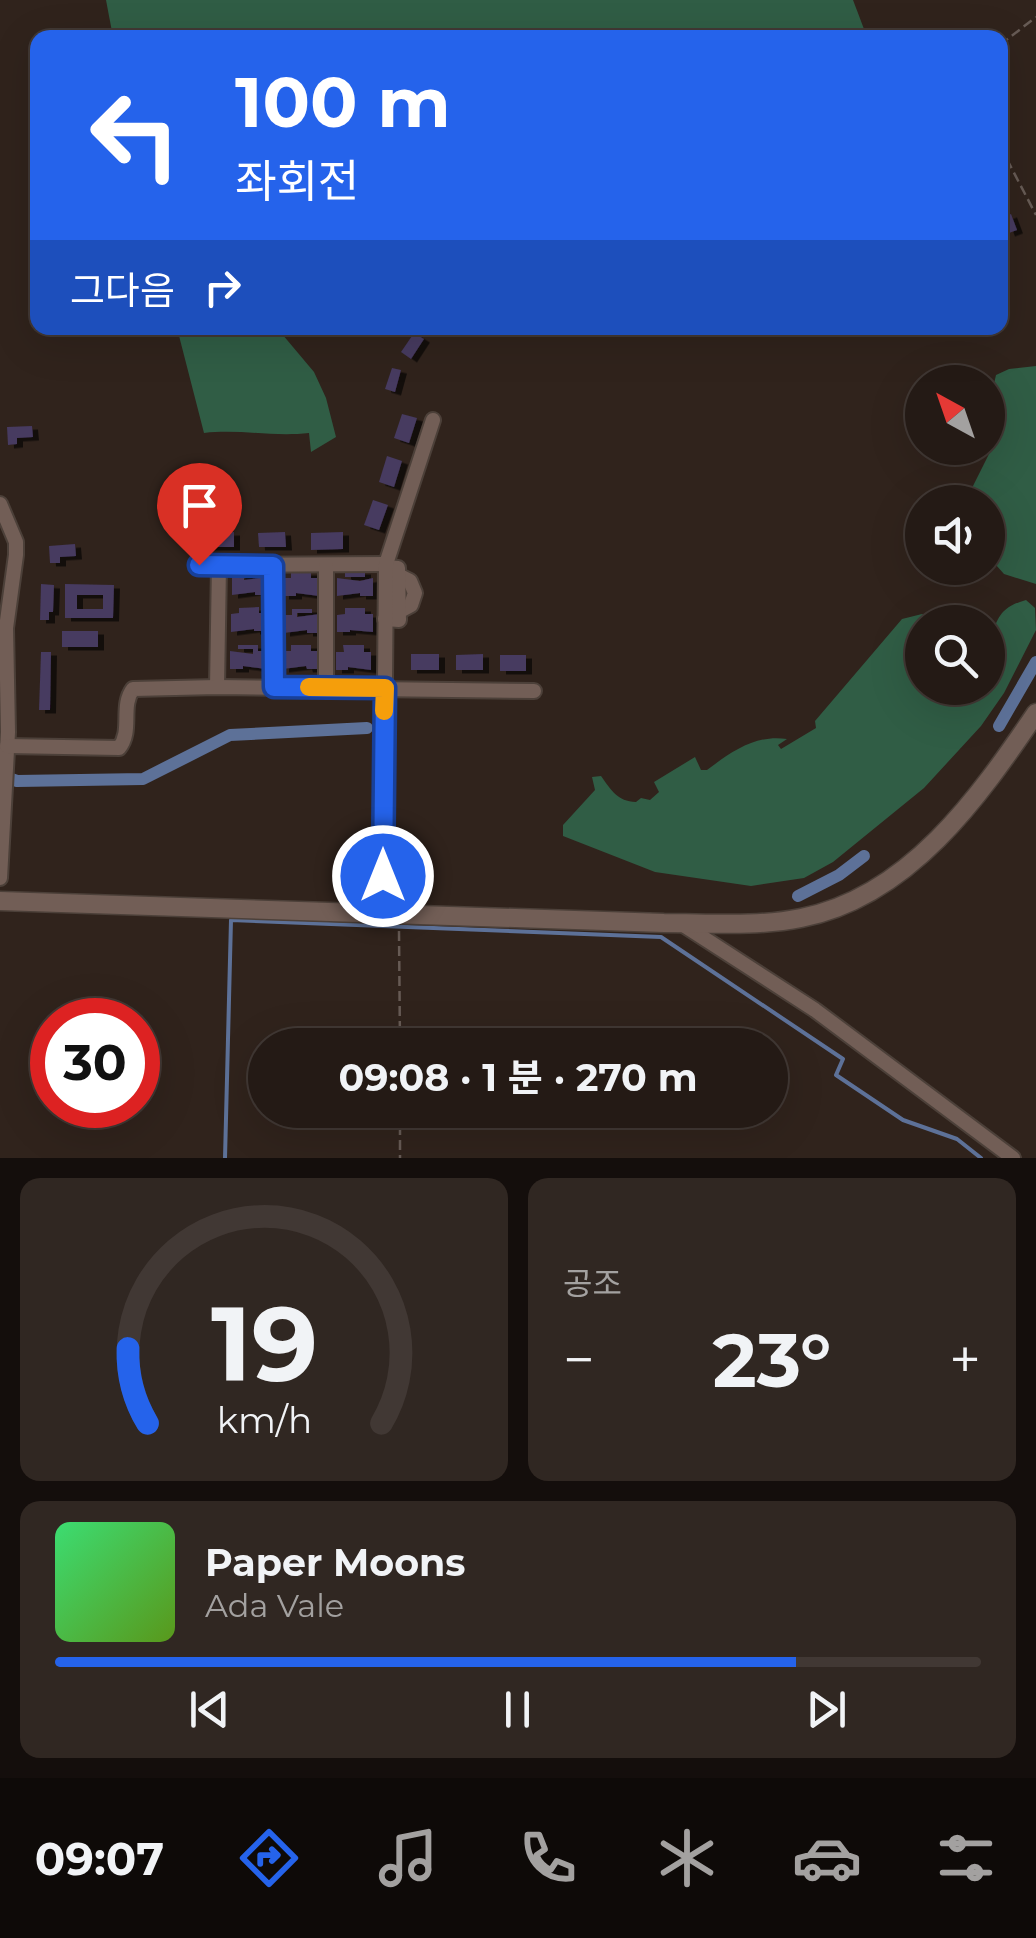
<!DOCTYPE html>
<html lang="ko">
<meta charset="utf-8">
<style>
body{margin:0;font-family:Montserrat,"Noto Sans KR",sans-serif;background:#302722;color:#f1f3f6;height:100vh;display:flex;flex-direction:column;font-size:38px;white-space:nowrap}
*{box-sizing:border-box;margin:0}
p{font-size:32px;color:#a3a1a0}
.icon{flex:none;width:55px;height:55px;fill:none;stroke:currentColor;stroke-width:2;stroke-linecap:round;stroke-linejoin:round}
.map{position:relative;height:1158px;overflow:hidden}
.drawer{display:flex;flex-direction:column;gap:20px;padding:20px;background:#140e0c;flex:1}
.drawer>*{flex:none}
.banner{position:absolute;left:30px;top:30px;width:978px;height:305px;border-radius:20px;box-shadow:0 10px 40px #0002,0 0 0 2px #413834;background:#2563eb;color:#fff;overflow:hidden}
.needle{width:65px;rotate:320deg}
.fabs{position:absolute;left:905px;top:365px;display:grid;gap:20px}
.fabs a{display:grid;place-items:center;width:100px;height:100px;border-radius:50%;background:#241a15;box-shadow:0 10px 40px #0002,0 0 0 2px #413834;font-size:50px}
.speed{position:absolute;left:30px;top:998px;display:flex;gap:20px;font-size:50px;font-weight:700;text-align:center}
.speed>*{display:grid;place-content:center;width:130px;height:130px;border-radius:50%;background:#241a15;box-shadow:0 10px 40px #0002,0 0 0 2px #413834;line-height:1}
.speed .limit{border:15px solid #d22;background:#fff;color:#111}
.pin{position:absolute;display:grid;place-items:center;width:85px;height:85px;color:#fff;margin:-102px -42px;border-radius:50% 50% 50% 0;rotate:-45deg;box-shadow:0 0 10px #0007}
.pin .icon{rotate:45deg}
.me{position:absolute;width:110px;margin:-55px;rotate:0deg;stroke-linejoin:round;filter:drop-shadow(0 0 8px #0008)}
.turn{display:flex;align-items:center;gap:35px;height:210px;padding:0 40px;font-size:45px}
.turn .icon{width:130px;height:130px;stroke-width:2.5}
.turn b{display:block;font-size:70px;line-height:85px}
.then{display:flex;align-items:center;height:95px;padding:0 40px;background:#0003;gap:20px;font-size:38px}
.big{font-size:75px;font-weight:700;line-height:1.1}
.drawer .widget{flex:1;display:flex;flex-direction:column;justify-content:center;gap:15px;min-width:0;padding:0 35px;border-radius:20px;background:#302722}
.drawer .dial{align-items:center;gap:0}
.dial svg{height:260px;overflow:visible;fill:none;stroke:#413834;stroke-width:7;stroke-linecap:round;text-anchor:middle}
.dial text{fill:#f1f3f6;stroke:none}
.song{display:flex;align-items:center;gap:30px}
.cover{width:120px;height:120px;border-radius:15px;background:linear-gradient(135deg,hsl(140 70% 55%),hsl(90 70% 35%))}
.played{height:10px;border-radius:5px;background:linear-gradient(90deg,#2563eb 80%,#413834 80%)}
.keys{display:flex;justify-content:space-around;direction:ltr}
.heat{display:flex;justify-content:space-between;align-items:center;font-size:55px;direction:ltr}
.drawer .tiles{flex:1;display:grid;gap:20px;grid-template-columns:1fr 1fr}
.widget:last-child{grid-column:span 2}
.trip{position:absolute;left:248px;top:1028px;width:540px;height:100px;border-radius:50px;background:#241a15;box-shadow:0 10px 40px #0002,0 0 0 2px #413834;font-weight:700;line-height:100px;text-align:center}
.menu{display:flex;height:160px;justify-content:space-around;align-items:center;background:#0e0a08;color:#a3a1a0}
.menu .icon{width:70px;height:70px}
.menu .selected{color:#2563eb}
.menu b{font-size:45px;color:#f1f3f6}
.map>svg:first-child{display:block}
.forest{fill:#305d45}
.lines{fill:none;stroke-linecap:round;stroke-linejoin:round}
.stream{stroke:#5d7198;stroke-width:4}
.canal{stroke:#5d7198;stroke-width:12}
.building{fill:#463a60;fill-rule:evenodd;filter:url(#shadow)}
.minor-casing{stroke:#4c4039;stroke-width:18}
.tertiary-casing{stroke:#4c4039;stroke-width:21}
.path{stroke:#675b55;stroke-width:2.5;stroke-dasharray:10 5;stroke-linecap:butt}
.minor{stroke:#725e56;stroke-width:14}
.tertiary{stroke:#725e56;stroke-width:18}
.route-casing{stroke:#184099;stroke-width:25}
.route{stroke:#2563eb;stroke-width:18}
.slow{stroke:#f59e0b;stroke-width:18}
</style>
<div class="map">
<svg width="1036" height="1158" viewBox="0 0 1036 1158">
<defs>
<filter id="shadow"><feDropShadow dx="6" dy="3.5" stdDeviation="0" flood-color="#0009"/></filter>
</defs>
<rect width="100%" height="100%" fill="#30231c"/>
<g class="forest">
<path d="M106 0H853L867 37H113Z"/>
<path d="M177 328H277L314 372 326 398 336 437 311 452 309 433C273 437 240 429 204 433Z"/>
<path d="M1036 366V584L1004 574 996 565 988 566V502H965L993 446 991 397 996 375 1009 369Z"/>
<path d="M1026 600 1035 608 1036 630 1004 693 981 726 924 788 833 862 804 878 751 886 655 872 563 836V825L595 790 592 777 601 776C612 791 617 801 636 802L641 798 650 800 659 792 654 782 695 757 701 770H707C731 752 756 734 787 739L778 745 781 749 816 728 815 721 902 619 922 614 947 622H922V688H988V636L992 634C999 613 1005 606 1026 600Z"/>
</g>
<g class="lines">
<path class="stream" d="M225 1158 231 920 661 937 843 1059 836 1075 903 1120 957 1139 981 1158"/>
<g class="canal">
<path d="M999 726 1036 662"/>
<path d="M0 775 17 781 143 779 230 735 367 728"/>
<path d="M798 896 839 875 864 856"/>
</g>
</g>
<g class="building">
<path d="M1011 214 1017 230 1009 233 1003 217Z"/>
<path d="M414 333 424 339 411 359 401 352Z"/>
<path d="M392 368 401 370 395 392 385 389Z"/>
<path d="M402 414 417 418 409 443 394 438Z"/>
<path d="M32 426 33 437 17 438V444L8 445 7 427Z"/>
<path d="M387 456 402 461 394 487 379 482Z"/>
<path d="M373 500 388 505 379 530 364 525Z"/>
<path d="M234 532V547H207V533Z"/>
<path d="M285 532 286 547H259L258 533Z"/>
<path d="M343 532V549L311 550V533Z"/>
<path d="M75 544 76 556 60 557V563H50L49 546Z"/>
<path d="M260 571V576H244V580L267 577 268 595H255V592L232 595V577H239L240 572Z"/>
<rect x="345" y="571" width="20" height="6"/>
<path d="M291 572H311V578H319V596L296 593V596H283V578H291Z"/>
<path d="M337 578 360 581 373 578V596H360V593L337 596Z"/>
<path d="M41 584 54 585 53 612H49V620H40Z"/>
<path d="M65 584 114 585 113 618H65ZM77 595H103V609H77Z"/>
<path d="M259 607V613H267V631H254V629L231 632V614L239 613V608Z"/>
<path d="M345 608H365V614H373V632L350 630V632H337V615L345 614Z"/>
<path d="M292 609H312V613H297V617L320 614V633H307V630L284 633V615H292Z"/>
<rect x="62" y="631" width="36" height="16"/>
<path d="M238 645H258V651H266V669L243 666V669H230V651L253 654V649H238Z"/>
<path d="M291 645H311V651H319V669H307L306 666 283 669V651H291Z"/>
<path d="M343 645H364V652H371V670L348 667V670H336V652H344Z"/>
<path d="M41 652H51L50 710H39Z"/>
<rect x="411" y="654" width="28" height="16"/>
<path d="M483 654V670H456V655Z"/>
<rect x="500" y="655" width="26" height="16"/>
</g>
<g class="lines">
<defs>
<g id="minor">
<path d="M0 504 16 542V555L6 628 8 732 0 878"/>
<path d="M199 565 386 564"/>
<path d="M273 565V687"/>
<path d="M398 575 410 581 415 593 411 605 398 612"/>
<path d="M385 619 399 620 398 568 386 567"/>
<path d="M217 687 219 565"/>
<path d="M326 687V566"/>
<path d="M7 746 119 748C133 731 120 706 133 689L217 687 534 691"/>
<path d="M383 914 386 564 433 420"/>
<path d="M682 924 815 1010 1013 1158"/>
</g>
<path id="tertiary" d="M0 901 664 923C709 923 757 927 801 918 909 897 979 797 1036 713"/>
</defs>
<use href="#minor" class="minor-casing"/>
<use href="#tertiary" class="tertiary-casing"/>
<g class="path">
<path d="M1000 45 1036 17"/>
<path d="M1000 146 1036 215"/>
<path d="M399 931 400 1045"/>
<path d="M400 1110V1158"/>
</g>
<use href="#minor" class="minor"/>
<use href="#tertiary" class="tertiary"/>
</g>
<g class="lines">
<defs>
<path id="route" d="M199 565 273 566 274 687 385 688 383 876"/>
</defs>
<use href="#route" class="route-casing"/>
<use href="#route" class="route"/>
<path class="slow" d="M309 687 385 688 384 711"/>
</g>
</svg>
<div class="fabs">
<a><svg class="needle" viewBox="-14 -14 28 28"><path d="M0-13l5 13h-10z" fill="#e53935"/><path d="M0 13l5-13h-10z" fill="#a3a1a0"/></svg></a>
<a><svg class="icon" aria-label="sound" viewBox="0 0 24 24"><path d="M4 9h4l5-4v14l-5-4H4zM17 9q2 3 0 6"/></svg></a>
<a><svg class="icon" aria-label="search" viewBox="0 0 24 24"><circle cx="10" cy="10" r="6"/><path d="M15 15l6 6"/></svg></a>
</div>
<div class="speed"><div class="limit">30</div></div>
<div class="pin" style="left:199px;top:565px;background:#d93025"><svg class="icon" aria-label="arrive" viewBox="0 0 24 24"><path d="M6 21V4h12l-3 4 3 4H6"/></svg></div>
<svg class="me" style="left:383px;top:876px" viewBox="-20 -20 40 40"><circle r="17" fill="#2563eb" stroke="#fff" stroke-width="3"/><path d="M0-11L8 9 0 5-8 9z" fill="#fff"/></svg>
<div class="trip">09:08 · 1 분 · 270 m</div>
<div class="banner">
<div class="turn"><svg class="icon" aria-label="left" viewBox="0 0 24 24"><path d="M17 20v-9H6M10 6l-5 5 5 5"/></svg><div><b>100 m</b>좌회전</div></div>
<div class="then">그다음<svg class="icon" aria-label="right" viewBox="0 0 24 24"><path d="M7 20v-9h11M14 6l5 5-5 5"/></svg></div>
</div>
</div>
<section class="drawer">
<div class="tiles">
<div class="widget dial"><svg viewBox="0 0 100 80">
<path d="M14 69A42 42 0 1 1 86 69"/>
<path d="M14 69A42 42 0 0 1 8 46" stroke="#2563eb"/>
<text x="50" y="56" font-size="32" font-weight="700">19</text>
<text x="50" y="72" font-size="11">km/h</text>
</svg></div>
<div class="widget"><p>공조</p>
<div class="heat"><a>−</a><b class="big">23°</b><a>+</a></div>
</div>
<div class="widget">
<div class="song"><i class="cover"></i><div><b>Paper Moons</b><p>Ada Vale</p></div></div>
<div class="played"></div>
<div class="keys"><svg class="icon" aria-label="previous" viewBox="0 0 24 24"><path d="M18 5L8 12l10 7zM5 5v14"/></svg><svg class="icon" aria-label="pause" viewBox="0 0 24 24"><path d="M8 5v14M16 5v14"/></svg><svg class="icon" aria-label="next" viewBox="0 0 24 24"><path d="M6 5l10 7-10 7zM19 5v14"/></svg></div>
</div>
</div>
</section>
<nav class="menu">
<b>09:07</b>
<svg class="icon selected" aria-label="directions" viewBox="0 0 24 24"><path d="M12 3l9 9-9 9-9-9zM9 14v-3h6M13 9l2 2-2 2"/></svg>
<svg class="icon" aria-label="music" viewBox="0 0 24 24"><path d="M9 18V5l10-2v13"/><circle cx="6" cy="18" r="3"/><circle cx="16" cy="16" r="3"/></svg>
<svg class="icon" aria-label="phone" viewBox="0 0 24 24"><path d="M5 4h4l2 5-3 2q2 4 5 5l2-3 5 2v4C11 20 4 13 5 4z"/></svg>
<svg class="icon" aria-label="climate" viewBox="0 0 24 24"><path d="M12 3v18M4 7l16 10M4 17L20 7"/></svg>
<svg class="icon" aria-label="car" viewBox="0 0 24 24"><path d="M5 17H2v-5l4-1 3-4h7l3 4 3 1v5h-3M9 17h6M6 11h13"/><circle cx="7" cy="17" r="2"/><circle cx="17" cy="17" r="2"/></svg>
<svg class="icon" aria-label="filters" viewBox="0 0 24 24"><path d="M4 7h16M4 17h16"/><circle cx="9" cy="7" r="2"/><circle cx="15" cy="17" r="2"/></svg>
</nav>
